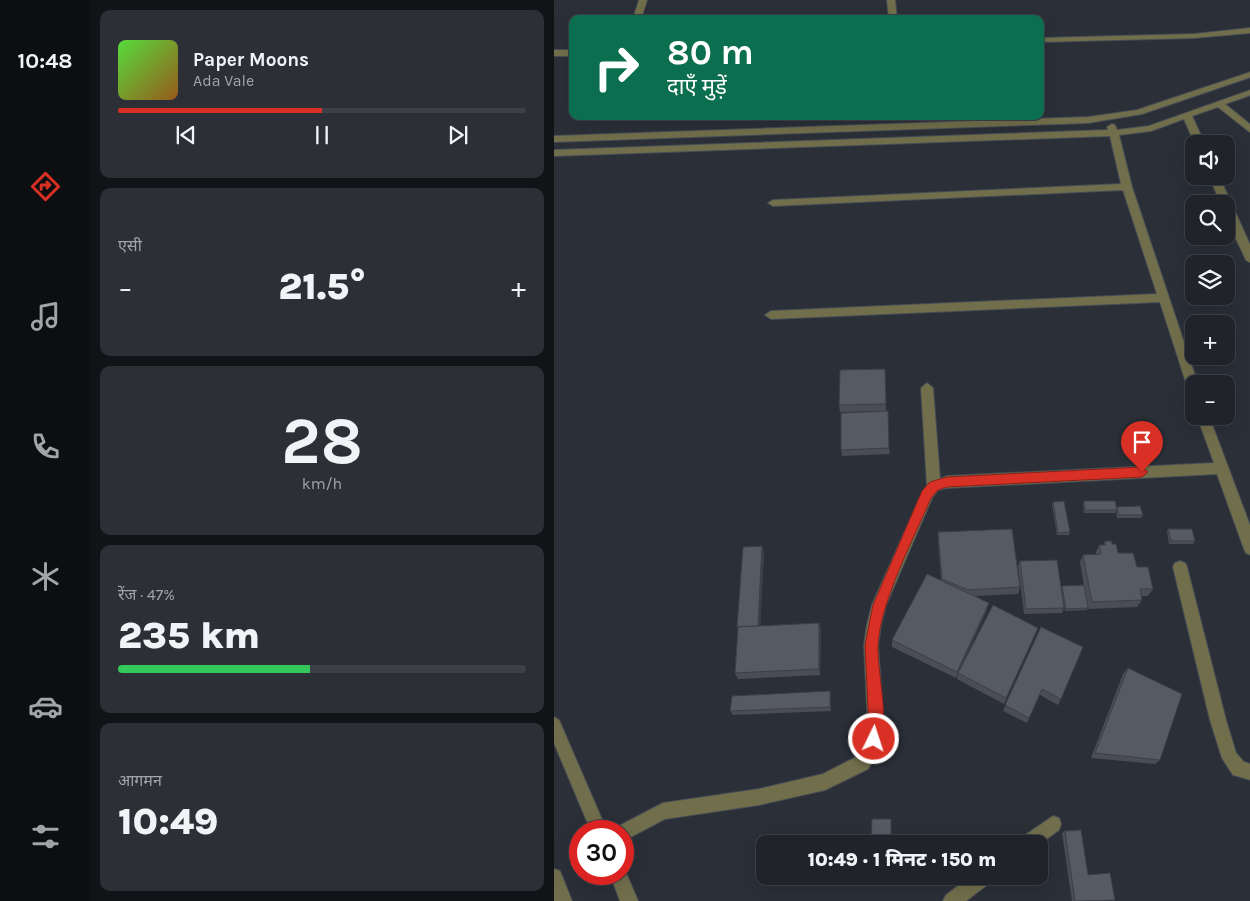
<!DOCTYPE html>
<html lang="hi">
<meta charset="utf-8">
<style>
body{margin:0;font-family:Karla,"Noto Sans Devanagari",sans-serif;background:#2d2f36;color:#f1f3f6;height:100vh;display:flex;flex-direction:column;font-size:19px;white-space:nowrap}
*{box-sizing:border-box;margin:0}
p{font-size:16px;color:#a2a4a8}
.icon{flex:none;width:28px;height:28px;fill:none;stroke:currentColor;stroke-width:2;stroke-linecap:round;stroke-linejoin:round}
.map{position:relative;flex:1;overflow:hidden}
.drawer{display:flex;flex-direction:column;gap:10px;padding:10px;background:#121317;width:464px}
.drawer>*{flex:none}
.hud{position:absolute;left:15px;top:15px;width:475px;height:105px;border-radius:10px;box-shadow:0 5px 20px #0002,0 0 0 1px #3d4047;background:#0b6e4f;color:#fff;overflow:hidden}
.buttons{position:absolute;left:631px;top:135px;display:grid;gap:10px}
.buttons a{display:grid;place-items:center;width:50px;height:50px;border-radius:10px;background:#20232a;box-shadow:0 5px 20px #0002,0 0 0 1px #3d4047;font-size:25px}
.speed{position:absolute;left:15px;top:820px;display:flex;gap:10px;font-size:25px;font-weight:700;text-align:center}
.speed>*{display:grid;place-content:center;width:65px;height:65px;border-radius:50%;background:#20232a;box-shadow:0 5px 20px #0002,0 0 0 1px #3d4047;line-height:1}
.speed .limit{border:8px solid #d22;background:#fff;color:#111}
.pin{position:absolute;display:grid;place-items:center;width:42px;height:42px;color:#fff;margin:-51px -21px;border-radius:50% 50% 50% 0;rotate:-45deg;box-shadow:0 0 5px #0007}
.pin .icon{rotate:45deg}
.me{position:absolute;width:55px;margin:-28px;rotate:4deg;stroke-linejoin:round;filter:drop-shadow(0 0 4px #0008)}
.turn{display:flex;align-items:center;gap:18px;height:105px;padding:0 15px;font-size:22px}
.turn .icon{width:65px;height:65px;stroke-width:2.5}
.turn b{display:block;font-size:35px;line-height:42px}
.big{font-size:38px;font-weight:800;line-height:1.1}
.drawer .card{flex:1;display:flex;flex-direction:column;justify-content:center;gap:8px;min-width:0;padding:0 18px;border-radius:10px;background:#2d2f36}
.drawer .dial{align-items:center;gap:0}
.dial b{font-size:65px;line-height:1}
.song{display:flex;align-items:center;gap:15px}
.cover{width:60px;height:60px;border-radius:8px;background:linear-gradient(135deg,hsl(110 70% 55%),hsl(30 70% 35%))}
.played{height:5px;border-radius:2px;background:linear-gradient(90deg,#d93025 50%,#3d4047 50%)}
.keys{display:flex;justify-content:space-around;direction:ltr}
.heat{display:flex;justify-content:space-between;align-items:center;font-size:28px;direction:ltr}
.charge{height:8px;border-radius:4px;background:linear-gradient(90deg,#34c759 47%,#3d4047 0)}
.trip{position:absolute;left:202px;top:835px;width:292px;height:50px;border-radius:10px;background:#20232a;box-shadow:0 5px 20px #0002,0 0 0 1px #3d4047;font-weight:800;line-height:50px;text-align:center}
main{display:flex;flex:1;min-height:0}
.tabs{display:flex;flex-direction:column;width:90px;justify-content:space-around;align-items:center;background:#0d0e11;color:#a2a4a8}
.tabs .icon{width:35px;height:35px}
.tabs .on{color:#d93025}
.tabs b{font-size:22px;color:#f1f3f6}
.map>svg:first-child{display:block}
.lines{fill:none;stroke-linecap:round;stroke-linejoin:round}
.minor-casing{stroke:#484d55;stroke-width:2}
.minor{fill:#716f4b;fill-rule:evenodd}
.wall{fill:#4a4d56}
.shaded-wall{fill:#3c3f46}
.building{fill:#565a64;stroke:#3c3f46}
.route{fill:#d93025;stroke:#8d1f18}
</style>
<main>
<nav class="tabs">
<b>10:48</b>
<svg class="icon on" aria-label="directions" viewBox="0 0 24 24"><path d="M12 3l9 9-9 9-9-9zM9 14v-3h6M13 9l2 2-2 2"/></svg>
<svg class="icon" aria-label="music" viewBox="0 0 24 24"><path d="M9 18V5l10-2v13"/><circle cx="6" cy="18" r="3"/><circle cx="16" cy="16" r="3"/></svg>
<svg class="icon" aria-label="phone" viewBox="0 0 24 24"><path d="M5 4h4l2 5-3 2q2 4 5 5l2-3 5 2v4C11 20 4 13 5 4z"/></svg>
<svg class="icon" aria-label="climate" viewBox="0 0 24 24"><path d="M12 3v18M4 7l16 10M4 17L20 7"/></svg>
<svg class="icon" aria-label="car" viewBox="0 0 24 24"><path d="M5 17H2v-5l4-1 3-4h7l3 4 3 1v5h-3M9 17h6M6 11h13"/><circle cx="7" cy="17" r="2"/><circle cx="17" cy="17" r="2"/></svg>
<svg class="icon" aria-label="filters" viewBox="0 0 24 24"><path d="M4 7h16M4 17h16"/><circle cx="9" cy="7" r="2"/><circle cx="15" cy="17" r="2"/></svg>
</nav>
<section class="drawer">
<div class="card">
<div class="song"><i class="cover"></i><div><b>Paper Moons</b><p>Ada Vale</p></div></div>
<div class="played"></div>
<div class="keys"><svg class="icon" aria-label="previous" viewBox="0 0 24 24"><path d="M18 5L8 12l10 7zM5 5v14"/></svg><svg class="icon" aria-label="pause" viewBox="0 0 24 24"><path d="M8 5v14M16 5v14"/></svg><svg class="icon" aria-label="next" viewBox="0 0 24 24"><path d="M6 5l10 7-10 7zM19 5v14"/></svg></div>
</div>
<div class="card"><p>एसी</p>
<div class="heat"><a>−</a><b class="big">21.5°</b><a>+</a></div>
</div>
<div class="card dial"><b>28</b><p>km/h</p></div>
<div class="card"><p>रेंज · 47%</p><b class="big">235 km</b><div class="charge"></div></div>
<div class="card"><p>आगमन</p><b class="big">10:49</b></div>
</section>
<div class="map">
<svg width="697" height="901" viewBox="0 0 697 901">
<rect width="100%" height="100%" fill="#2a2f38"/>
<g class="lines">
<defs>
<g id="minor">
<path d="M85 0H93L87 19H79Z"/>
<path d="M333 0H341L343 19H335Z"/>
<path d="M697 28V33L640 38 486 42V38L640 34Z"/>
<rect x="0" y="50" width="19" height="6"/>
<path d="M697 72V77L588 114 534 123 0 142V136L534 117 583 110Z"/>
<path d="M697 90V95L671 104 697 125V133L664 107 638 116 651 144H641L630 119 597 131 565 135 578 187 644 384H640V394L634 389 606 302 217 319 211 315 217 311 603 294 569 190 219 206 214 203 219 200 567 184 556 136 0 156V150L554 130 553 127 558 124 561 125 563 130 595 126Z"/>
<path d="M655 176H665L697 247V263L692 260 672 218V204H667Z"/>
<path d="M373 383 379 388 386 479 393 476 660 463 643 416H655L697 528V555L692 553 690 549 663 474 393 488 384 490 378 498 332 605 327 625 324 645 330 728 326 750 314 769 271 790 205 805 111 819 69 841V831H61L63 827 109 803 205 789 269 774 302 757 311 747 314 728 310 645 313 625 318 605 367 495 373 485 367 388Z"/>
<path d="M626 561 631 563 633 567 672 720 682 753 690 762 697 764V780L679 775 668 758 656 720 619 567 621 563Z"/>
<path d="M0 717 5 720 53 831H37L0 743Z"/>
<path d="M499 816 505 818 507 824 505 830 486 844H465L467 838Z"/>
<path d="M69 868H70L84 901H66L56 874H69Z"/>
<path d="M0 869 6 871 18 901H0Z"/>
<path d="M417 876H439L437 882 412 901H389L392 895Z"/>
</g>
</defs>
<use href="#minor" class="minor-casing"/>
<use href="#minor" class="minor"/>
</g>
<g class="wall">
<path d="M331 369 332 411 286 412 285 405Z"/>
<path d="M335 448 336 454 288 456 287 450Z"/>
<path d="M530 501 562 509 563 507 589 515 587 518H563L562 511 561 513H530L529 504Z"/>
<path d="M499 502 516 532 515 535H503L498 505Z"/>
<path d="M614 529 641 541 639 544H615L613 532Z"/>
<path d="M384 532 466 587 464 594 421 596 433 610 402 678 338 647V640L387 580 384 540Z"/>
<path d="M551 541 558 544 564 553 583 567 599 589 594 596H587L588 600 583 607 534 609V608L533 610 511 611 507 588 508 586 531 592 526 562 529 555 542 554V552L545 545H549Z"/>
<path d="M208 546 210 552 206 626 265 623 267 629 266 675 184 679 181 673Z"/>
<path d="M466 561 510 608 508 613 470 614 464 566Z"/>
<path d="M487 627 507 699 504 705 486 695 473 723 449 711Z"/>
<path d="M484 628 450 704 403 679 404 673Z"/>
<path d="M574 668 606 760 601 764 537 758 569 674Z"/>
<path d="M276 691 277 695V711L179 715 176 711Z"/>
<path d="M511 831 534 875 561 900 518 901 508 833Z"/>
</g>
<g class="shaded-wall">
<path d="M208 546 210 552 206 630 204 626Z"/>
<path d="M435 603 433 610 402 678 403 672Z"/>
<path d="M265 623 267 629 266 675 265 669Z"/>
<path d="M276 691 277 695V711L276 707Z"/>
</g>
<g class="building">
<path d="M331 369 332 404 285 405 286 370Z"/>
<path d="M334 411 335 448 287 450V413Z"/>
<path d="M510 501 516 532 504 533 499 502Z"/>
<path d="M530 501H561L563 510H531Z"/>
<path d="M586 506 589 515H565L563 507Z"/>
<path d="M458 529 466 587 414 590 388 579 384 532Z"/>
<path d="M614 529H638L641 541H617Z"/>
<path d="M551 541H557L558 544H562L564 553H579L583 567H594L599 589H586L588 600 538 602 529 555 547 554 545 545H552Z"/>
<path d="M208 546 204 626 183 627 189 547Z"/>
<path d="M503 560 510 608 472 609 466 561Z"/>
<path d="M373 574 435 603 403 672 338 640Z"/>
<path d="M530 585 534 608 512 609 508 586Z"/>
<path d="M439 605 484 628 452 698 404 673Z"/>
<path d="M265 623V669L181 673 184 627Z"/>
<path d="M487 627 529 647 507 699 488 689 475 718 451 705Z"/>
<path d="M574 668 628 694 606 760 541 753Z"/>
<path d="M276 691V707L176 711 178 696Z"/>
<path d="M318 819H337V844H317Z"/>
<path d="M527 830 534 875 556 873 561 900 521 901 511 831Z"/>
</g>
<path class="route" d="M588 467 594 472 588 477 393 487 384 490 377 498C360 538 326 602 324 645 323 675 336 717 325 744L320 746 315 744 313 739 315 728 311 645 319 605 368 491 376 482 393 477Z"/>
</svg>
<div class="buttons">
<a><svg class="icon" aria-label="sound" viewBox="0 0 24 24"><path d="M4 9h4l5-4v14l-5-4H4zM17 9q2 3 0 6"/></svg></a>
<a><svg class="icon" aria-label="search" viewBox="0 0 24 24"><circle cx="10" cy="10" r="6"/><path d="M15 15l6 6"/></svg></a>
<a><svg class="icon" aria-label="layers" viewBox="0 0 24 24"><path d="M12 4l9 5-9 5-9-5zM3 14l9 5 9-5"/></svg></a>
<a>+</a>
<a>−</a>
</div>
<div class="speed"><div class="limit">30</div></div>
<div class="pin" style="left:588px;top:472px;background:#d93025"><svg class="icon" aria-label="arrive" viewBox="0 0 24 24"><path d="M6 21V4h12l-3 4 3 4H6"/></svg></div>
<svg class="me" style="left:320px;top:739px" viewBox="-20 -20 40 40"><circle r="17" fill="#d93025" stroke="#fff" stroke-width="3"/><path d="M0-11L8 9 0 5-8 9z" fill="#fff"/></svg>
<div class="trip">10:49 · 1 मिनट · 150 m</div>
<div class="hud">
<div class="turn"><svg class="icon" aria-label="right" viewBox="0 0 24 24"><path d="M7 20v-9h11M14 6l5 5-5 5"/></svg><div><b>80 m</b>दाएँ मुड़ें</div></div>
</div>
</div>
</main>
